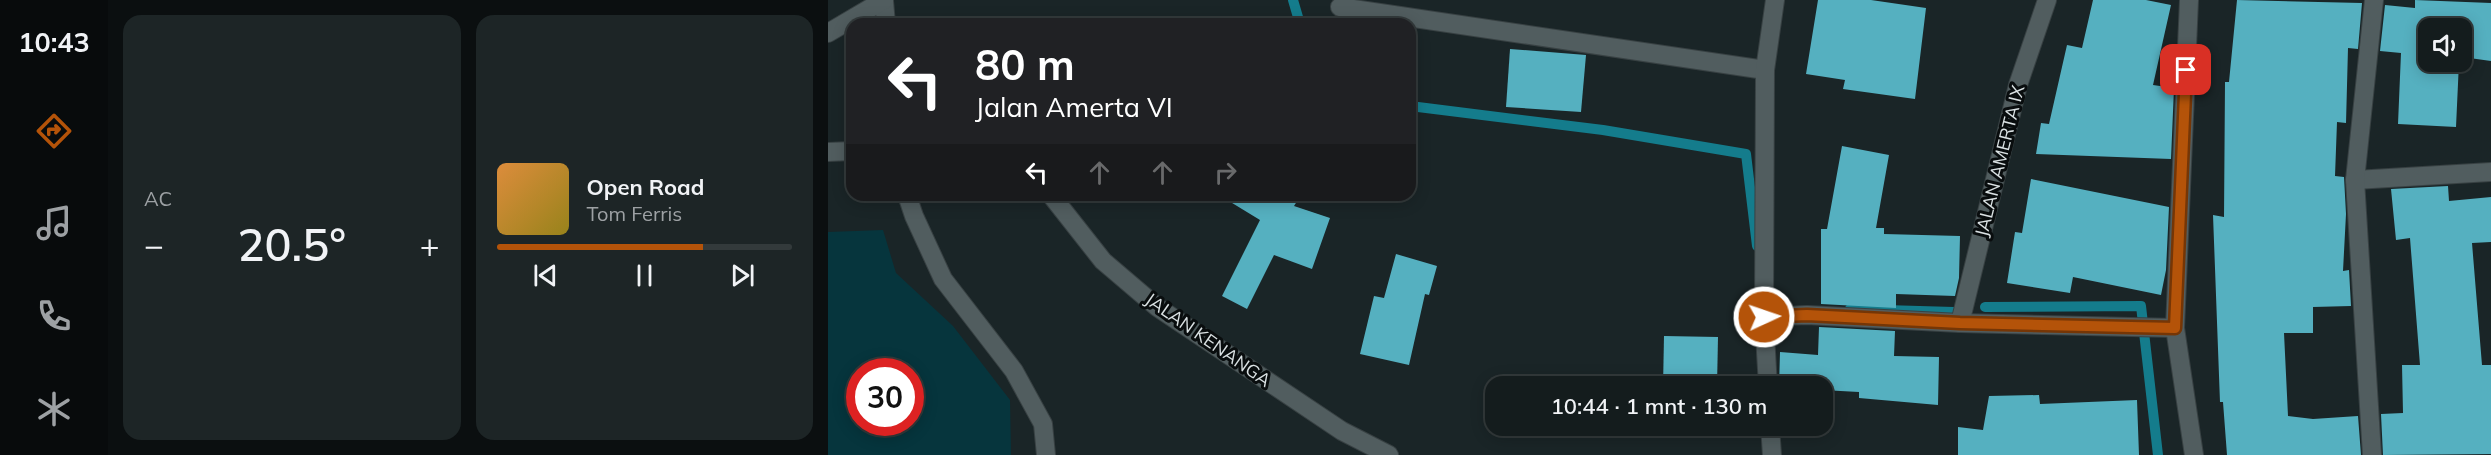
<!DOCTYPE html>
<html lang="id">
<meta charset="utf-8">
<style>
body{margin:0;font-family:Mulish,sans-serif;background:#1d2526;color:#f1f3f6;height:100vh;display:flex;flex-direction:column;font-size:22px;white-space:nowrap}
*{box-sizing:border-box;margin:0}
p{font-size:20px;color:#9da1a4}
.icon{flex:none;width:33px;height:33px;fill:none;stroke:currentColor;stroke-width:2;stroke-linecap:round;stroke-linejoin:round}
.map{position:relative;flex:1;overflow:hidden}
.sheet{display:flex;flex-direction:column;gap:15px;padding:15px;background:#0b0f10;width:720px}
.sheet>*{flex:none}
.guide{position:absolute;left:18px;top:18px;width:570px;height:183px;border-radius:18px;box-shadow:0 3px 15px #0003,0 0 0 2px #333a3b;background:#202124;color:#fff;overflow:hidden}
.buttons{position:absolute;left:1590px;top:18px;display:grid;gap:12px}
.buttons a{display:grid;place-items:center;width:54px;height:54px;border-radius:12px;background:#141c1d;box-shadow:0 3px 15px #0003,0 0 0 2px #333a3b;font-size:30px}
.speed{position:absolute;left:18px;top:358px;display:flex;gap:12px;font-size:30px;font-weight:700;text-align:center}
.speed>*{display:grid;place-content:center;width:78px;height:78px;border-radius:50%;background:#141c1d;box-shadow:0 3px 15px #0003,0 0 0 2px #333a3b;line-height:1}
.speed .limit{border:9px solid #d22;background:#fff;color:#111}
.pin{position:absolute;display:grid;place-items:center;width:51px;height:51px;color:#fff;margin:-26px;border-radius:12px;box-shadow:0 3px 9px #0006}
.me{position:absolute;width:66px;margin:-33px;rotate:87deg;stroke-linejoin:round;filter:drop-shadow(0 0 4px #0008)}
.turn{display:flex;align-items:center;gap:21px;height:126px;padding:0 30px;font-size:27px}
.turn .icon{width:78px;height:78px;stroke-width:2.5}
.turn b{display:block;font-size:42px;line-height:51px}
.lanes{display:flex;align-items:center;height:57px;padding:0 30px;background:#0003;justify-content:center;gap:30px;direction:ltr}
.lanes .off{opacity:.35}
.big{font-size:45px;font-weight:600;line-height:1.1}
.sheet .widget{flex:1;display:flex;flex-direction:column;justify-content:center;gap:9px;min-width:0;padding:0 21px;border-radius:18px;background:#1d2526}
.song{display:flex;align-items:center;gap:18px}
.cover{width:72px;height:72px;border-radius:9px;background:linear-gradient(135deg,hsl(30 70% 55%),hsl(50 70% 35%))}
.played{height:6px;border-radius:3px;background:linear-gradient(90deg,#b45309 70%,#333a3b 70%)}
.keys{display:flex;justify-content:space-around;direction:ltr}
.heat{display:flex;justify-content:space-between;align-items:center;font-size:33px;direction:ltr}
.sheet .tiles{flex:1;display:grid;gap:15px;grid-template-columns:repeat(2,1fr)}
.trip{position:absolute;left:657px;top:376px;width:348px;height:60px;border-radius:18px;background:#141c1d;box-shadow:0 3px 15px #0003,0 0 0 2px #333a3b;font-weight:600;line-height:60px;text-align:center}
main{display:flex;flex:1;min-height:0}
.tab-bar{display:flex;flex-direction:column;width:108px;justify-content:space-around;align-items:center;background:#080b0c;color:#9da1a4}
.tab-bar .icon{width:42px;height:42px}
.tab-bar .current{color:#b45309}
.tab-bar b{font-size:27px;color:#f1f3f6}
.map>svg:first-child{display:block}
.green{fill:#06353d;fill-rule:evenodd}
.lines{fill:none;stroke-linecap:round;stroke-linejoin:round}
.stream{stroke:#147c8c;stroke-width:10}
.building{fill:#55b0c0}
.street-casing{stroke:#384143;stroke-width:20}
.street{stroke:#515d5f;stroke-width:18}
.route-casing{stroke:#753606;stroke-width:15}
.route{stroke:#b45309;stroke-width:10}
.labels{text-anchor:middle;stroke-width:6;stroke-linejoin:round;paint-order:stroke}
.street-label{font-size:18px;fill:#dbe2e4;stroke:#090d0e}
</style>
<main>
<nav class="tab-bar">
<b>10:43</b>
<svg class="icon current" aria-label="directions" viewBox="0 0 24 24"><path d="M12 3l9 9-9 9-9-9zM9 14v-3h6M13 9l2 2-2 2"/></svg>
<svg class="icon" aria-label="music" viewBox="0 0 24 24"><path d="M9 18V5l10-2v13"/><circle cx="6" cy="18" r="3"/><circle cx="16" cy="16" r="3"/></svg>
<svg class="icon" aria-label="phone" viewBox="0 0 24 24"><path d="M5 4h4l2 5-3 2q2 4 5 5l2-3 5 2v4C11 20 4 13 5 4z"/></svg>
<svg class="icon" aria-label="climate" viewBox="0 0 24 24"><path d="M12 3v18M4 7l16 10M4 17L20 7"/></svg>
</nav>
<section class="sheet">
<div class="tiles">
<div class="widget"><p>AC</p>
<div class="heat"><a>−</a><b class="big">20.5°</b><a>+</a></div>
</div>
<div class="widget">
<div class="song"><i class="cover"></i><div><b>Open Road</b><p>Tom Ferris</p></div></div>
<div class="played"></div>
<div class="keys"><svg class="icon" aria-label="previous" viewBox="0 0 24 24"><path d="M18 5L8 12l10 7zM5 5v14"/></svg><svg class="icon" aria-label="pause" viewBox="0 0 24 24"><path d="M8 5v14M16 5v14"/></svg><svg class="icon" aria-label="next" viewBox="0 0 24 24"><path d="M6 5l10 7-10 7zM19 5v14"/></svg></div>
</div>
</div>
</section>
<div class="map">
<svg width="1663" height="455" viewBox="0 0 1663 455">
<rect width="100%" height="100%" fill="#1a2527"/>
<path class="green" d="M55 230 68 273 125 326 182 400 183 455H0V232ZM32 372H82V423H32Z"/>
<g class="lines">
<g class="stream">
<path d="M465 0 472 24"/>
<path d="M582 106 775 130 918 154 929 246"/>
<path d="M1157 307 1313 306 1330 455"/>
<path d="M1022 309 1126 312"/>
</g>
</g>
<g class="building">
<path d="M990 0H1043L1098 8 1087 99 1015 89 1017 80 978 74Z"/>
<path d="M1265 0H1318L1343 5 1325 85 1346 88 1343 159 1208 154 1213 123 1221 124 1239 45 1254 48Z"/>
<path d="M1409 0 1534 3 1530 49 1520 48 1518 123 1509 122 1507 176 1516 177 1518 214 1515 271 1521 270 1523 306 1485 307V333H1456L1460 416 1485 419 1530 416 1533 455H1399L1395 402H1392L1385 215 1396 217 1397 82H1401Z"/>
<path d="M1587 0 1663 3V61L1634 57V28H1600V62H1631L1628 127 1570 124 1573 53 1552 51 1557 5 1587 8Z"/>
<path d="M682 49 758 55 753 112 678 107Z"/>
<path d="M1014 146 1061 155 1048 228H1056V234L1132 236 1131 278 1127 296 1068 294V308L993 304V229H999Z"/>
<path d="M1203 179 1341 207 1338 270 1333 295 1245 277 1242 293 1179 283 1187 232 1194 233Z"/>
<path d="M1620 186 1621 201 1663 197V242L1644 243 1654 365H1663V454L1555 455 1553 414 1575 413 1574 365H1592L1582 238 1568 240 1563 189Z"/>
<path d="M391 195H473L466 206 502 218 484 269 446 255 419 309 394 296 432 220Z"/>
<path d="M568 254 609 266 601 295 597 294 581 365 532 354 546 296 556 298Z"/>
<path d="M991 327 1067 331 1066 356 1111 357 1110 405 1031 398V392L994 390V387H951L952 352 990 355Z"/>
<path d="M836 336 890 337 889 387H835Z"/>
<path d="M1211 395 1212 404 1309 400 1311 455H1130V427L1155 430 1161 396Z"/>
<path d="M834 426H888V432L834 431Z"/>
</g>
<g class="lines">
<defs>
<g id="street">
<path d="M1361 0 1347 328 1366 455"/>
<path d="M56 1 58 24"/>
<path d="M512 7 937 70"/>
<path d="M0 33 56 0"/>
<path d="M0 152 24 151"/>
<path d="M1527 180 1663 172"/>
<path d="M79 195 86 216 115 279 186 371 215 424 218 455"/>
<path d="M223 195 275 261 329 307 514 431 561 455"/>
<path d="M936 317 979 315 1132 323 1347 328"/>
<path d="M1132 323 1190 85 1219 0"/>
<path d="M940 387 936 317 937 70 947 0"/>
<path d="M942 426 944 455"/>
<path d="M1544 455 1527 180 1546 0"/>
</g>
</defs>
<use href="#street" class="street-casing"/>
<use href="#street" class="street"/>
</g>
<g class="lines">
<defs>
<path id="route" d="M936 317 979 315 1132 323 1347 328 1358 70"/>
</defs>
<use href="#route" class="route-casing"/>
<use href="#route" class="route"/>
</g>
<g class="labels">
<g class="street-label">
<text transform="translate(1172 161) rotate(-76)" y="6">JALAN AMERTA IX</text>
<text transform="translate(380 340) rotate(35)" y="6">JALAN KENANGA</text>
</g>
</g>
</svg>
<div class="buttons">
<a><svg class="icon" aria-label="sound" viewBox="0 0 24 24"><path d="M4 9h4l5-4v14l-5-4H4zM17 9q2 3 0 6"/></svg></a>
</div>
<div class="speed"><div class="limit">30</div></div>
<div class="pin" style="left:1358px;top:70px;background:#d93025"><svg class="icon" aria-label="arrive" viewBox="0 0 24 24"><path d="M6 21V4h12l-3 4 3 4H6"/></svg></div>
<svg class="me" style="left:936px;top:317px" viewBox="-20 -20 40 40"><circle r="17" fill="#b45309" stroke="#fff" stroke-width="3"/><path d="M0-11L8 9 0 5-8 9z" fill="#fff"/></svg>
<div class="trip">10:44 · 1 mnt · 130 m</div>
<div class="guide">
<div class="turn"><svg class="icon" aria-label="left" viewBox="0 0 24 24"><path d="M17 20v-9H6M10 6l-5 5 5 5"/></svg><div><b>80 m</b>Jalan Amerta VI</div></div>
<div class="lanes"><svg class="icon" aria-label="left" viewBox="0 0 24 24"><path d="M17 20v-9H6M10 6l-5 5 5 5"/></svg><svg class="icon off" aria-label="ahead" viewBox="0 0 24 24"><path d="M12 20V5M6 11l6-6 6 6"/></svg><svg class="icon off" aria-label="ahead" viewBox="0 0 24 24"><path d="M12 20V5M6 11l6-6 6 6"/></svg><svg class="icon off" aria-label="right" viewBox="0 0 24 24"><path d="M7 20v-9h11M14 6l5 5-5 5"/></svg></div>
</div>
</div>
</main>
